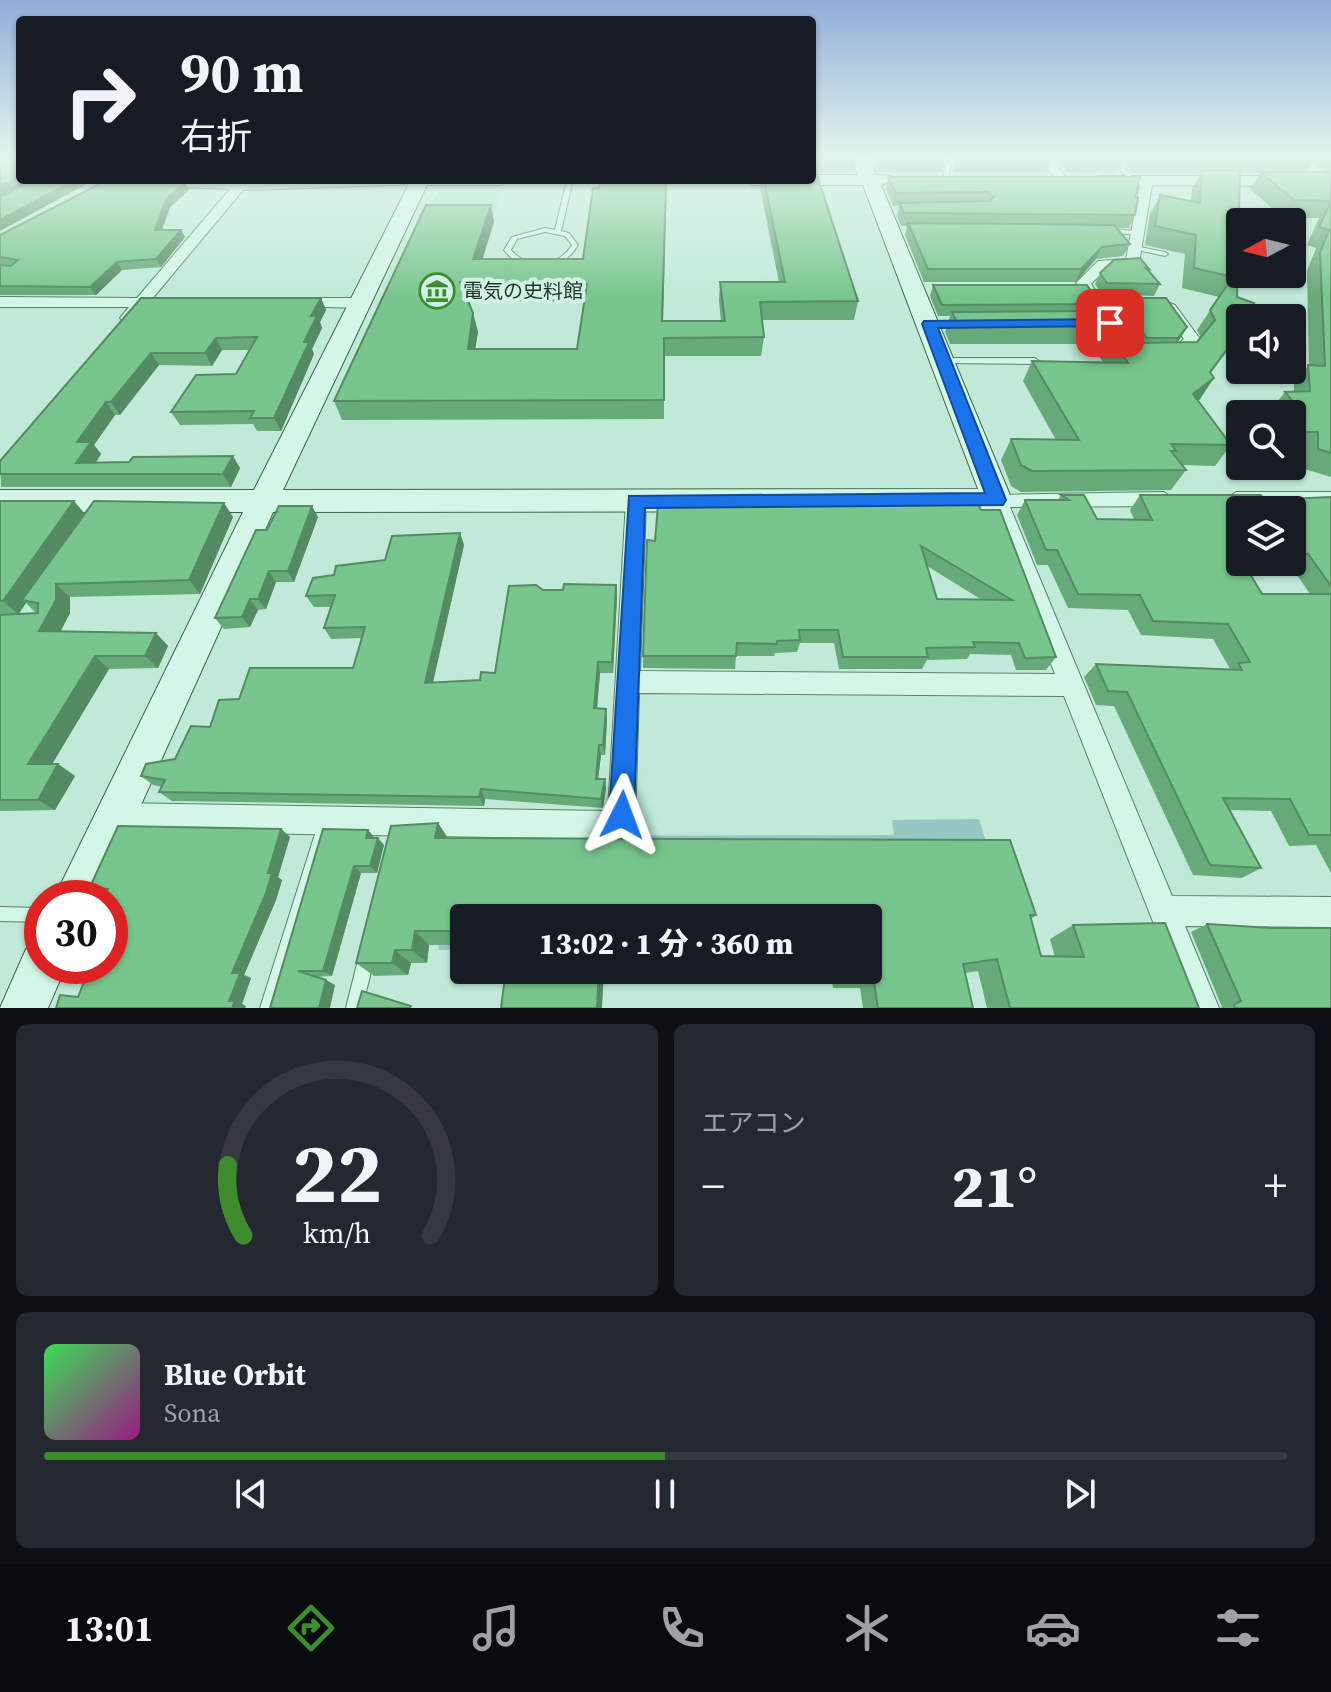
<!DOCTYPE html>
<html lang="ja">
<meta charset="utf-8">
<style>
body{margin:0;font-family:"Source Serif 4","Noto Sans JP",serif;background:#242831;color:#f1f3f6;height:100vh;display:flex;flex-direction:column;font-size:30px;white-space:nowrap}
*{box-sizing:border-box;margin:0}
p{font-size:26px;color:#9ea1a6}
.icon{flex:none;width:44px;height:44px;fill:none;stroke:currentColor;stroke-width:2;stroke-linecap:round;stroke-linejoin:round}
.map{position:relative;height:1008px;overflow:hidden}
.sheet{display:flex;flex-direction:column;gap:16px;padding:16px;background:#0d0f14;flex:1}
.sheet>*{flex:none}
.hud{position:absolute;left:16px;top:16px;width:800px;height:168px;border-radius:8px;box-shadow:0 2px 6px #0004;background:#171b24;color:#f1f3f6;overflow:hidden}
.needle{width:52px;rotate:263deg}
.controls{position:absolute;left:1226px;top:208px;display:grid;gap:16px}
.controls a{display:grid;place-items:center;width:80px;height:80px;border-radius:8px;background:#171b24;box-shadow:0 2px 6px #0004;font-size:40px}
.speed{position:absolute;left:24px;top:880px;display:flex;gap:16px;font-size:40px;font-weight:700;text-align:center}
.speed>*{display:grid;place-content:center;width:104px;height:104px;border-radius:50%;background:#171b24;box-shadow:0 2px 6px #0004;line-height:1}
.speed .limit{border:12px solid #d22;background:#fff;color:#111}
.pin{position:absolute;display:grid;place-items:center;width:68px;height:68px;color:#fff;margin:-34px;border-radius:16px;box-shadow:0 4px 12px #0006}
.me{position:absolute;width:88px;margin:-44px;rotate:3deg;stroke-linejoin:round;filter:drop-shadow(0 0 6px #0008)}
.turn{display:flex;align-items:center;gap:28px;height:168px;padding:0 32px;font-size:36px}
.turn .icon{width:104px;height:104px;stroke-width:2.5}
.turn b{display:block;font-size:56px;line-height:68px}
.big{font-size:60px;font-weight:800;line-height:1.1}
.sheet .card{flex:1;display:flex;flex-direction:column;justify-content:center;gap:12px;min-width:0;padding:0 28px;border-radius:12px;background:#242831}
.sheet .dial{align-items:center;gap:0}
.dial svg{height:208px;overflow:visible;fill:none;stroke:#363941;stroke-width:7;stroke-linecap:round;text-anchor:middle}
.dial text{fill:#f1f3f6;stroke:none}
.song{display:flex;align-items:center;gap:24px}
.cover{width:96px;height:96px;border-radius:12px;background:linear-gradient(135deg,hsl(130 70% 55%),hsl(310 70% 35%))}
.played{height:8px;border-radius:4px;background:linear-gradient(90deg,#3d8d2e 50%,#363941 50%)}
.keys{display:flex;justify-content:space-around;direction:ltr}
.heat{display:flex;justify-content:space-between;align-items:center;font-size:44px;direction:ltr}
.sheet .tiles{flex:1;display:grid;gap:16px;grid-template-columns:1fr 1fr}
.card:last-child{grid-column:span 2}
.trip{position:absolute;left:450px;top:904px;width:432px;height:80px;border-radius:8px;background:#171b24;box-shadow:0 2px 6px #0004;font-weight:800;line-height:80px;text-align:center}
.menu{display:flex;height:128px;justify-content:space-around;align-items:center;background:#090b0e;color:#9ea1a6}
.menu .icon{width:56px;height:56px}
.menu .active{color:#3d8d2e}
.menu b{font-size:36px;color:#f1f3f6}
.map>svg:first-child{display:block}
.green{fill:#95c7c5}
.sand{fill:#9fe5c7}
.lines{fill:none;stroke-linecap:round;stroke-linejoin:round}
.lane-casing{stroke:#598269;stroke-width:2}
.street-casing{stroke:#598269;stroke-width:2}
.secondary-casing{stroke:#3d644a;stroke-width:2}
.lane{fill:#d3f6e6;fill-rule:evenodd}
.street{fill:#d3f6e6;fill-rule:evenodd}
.secondary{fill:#d3f6e6;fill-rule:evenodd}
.wall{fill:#67aa79;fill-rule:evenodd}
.shaded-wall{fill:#548b63}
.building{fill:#78c68d;stroke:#548b63;stroke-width:2;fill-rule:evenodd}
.route{fill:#1a73e8;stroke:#114b97;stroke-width:2}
.labels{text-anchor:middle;stroke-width:8;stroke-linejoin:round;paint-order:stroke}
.far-poi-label{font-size:20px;fill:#1d3324;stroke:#cff2e3;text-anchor:start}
</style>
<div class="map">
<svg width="1331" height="1008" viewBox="0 0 1331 1008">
<rect width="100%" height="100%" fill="#c0ead7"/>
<path class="green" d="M979 819 989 851 471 852 455 950H438L460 836 894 835 892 820Z"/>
<path class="sand" d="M438 192H501L493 217H426Z"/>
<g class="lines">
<defs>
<g id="lane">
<path d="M947 156H953L948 181 945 183 942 181Z"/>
<path d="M1107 156H1113L1135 180V182H1131Z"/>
<path d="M567 180H573L561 231 569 233 578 245C562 273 523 275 504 250L512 237 545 228 555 230ZM545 232 565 236 572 245C559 267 527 269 511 250L517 239Z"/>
<path d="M1109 229 1138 231 1141 233 1138 235 1107 232 1106 231Z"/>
<path d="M1135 246 1165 252 1168 254 1165 256 1133 249 1132 248Z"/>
<path d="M943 358H1035L1039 361 1035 364 940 363 939 361Z"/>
<path d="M322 827 327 829 329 834 276 1008H260L315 834 317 829Z"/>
<path d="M0 907 42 908V922L0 921Z"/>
<path d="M367 948 372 951 375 956 362 1008H346L359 956 362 951Z"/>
</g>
<g id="street">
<path d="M1038 156H1050L1069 181 1067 184H1059Z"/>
<path d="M1283 156H1298L1331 175V184Z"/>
<path d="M1143 177 1152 185 1139 263 1132 267 1107 268 1091 284 1100 297H1141L1149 302 1141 307 1106 306 1124 331 1116 336 1110 334 1076 283 1098 261 1126 259 1140 185 1137 181Z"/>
<path d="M100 180H426L420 184 243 190 152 299 156 303 153 306 145 308 133 321H123L120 318 129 307H0V297L137 298 230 189 106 184Z"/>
<path d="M296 298H360L368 303 360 308 291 306 288 303Z"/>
<path d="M1170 303 1175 305 1200 339C1190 352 1179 370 1163 357L1184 339 1162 308Z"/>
<path d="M1164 492 1174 499 1164 506 1010 507 1172 896 1331 897V927L1185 926 1219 1008H1187L1064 696 639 693 635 825 631 835 621 839 114 831 104 827 100 817 104 807 114 803 608 811 626 501 636 494 646 501 640 671 1055 674 987 500 990 495Z"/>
<path d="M1236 492H1331V506H1236L1226 499Z"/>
</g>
<g id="secondary">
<path d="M851 156H869L876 175 892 176 895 180 881 185 1012 500 1008 508 997 511 273 512 99 898H54L243 512H0V490H254L411 180H511L502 185H427L283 490 978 489 863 185H752L743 180H812V175H858Z"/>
<path d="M1098 176H1331V186L1092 185 1089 181Z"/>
<path d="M42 943V966H66L48 1008H0L26 949Z"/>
</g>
</defs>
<use href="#lane" class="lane-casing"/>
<use href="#street" class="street-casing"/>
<use href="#secondary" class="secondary-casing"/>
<use href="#lane" class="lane"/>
<use href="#street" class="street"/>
<use href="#secondary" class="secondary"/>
</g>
<g class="wall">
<path d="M812 156H857L854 172H816L858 301 854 320H762L764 337 761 356H664V419L342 420 334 401 491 205 494 222 482 259H583L667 180 663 321H721L719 301 720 282H779L760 188 761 180H812ZM468 300 584 302 577 349H475L478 332 473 313Z"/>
<path d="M872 156H946L941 172H878Z"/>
<path d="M955 156H1053L1047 172H953Z"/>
<path d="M1054 156H1331V477L1301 468 1302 451H1292V414H1272L1270 411 1285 392H1294V384L1309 365 1307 271 1316 248 1307 245 1319 218H1283L1250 189 1260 173H1239L1237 297 1240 318 1233 343 1211 373 1200 399 1198 401 1231 445 1215 466 1182 465 1186 470 1171 490 1021 492 1011 486 1001 460 1011 439 1056 440 1023 381 1032 361 1103 362 1091 344H950L945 332 950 316H938L930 296 933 285 1100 304 1096 311H1113L1112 309 1118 298 1187 327 1176 343 1197 342 1201 338 1197 330 1219 297 1182 288 1185 254 1145 245 1150 214 1160 195 1191 201 1192 189 1201 173H1132L1123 162 1118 173 1066 172ZM1313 162 1329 172H1307Z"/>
<path d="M888 177 1135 197V215L1129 228H1116L1130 244 1123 256 1096 259 1076 282H924L905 235 907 226H901L897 216 899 206H893L886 189Z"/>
<path d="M185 183 189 190 170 207 162 230 185 237 161 267 122 270 96 295H0V265L11 266 0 264V235Z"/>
<path d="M1149 269 1148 271 1160 284 1154 296 1102 294 1095 284 1100 273Z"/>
<path d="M141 298H321L326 310 320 322 322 328 312 349 314 354 281 431H257L253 424 180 425 171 412 236 374 250 350H222L212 366 159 365 120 415H115L94 445 101 454 96 463 240 468 231 487H1L0 461Z"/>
<path d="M1061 495 1097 519H1134L1130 510 1140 495 1264 500 1331 497V873L1316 845 1289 846 1271 811 1230 810 1261 868 1242 878 1193 875 1114 706 1096 705 1084 677 1096 664 1230 669 1213 639 1141 635 1128 610 1068 608 1048 565H1037L1017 515 1025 500H1058ZM1240 510H1292V562H1240ZM1247 569H1293L1310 594H1262Z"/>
<path d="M976 500 1056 657 1046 670H1016L1011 655 970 654 967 659 927 660 922 669H839L834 643H800L797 652 775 653 774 656H736L735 669 643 668V656L655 541 718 507 769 504V501ZM927 566 982 600 937 599Z"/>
<path d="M0 501 85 513 233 517 200 594 70 597V613L60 632 156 633 168 646 158 668 109 669 52 764H58L75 776 55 810 0 811ZM26 603 36 613 19 614Z"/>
<path d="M318 517 294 582H276L266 609 258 610 250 627 224 629 215 618 267 530Z"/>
<path d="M460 533 464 545 433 683 480 680 495 673 543 590H563L616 585 617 596 613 673H600L597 709H606L607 719 605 755H601L598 779H605L606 788 603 808 485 799 484 806 172 801 159 792 162 787 153 785 141 776 175 759 239 699 353 668 362 638 331 639 324 628 331 607H314L306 596 334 575 385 560Z"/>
<path d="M438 823 448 838 1036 915 1031 919 1041 956 1055 957 1050 939 1073 925 1199 1008H987L978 971 965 973 973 1008H863L860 988H833L831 970H868V918H464V945H429L427 963H411L408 975 374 976 356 963Z"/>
<path d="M281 829 290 837 278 877 282 880 276 900 244 975 251 978 242 1004 246 1006 245 1008H56L78 997 110 966 106 895 90 887Z"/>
<path d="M323 829 375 838 384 845 377 873H361L332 976 315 977 335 985 270 1008Z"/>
<path d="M1207 924 1272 928 1331 1008H1220L1222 1007 1191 932Z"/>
</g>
<g class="shaded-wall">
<path d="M20 176V180H31L0 198V187Z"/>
<path d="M75 180H94L0 231V220Z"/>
<path d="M185 183 189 190 170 207 159 238 155 230 166 199Z"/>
<path d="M491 205 494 222 477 277 473 259Z"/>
<path d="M181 230 185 237 161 267 156 259Z"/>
<path d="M1102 247 1096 259 1076 282 1081 269Z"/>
<path d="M117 262 122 270 96 295 90 287Z"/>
<path d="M321 298 326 310 320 322 322 328 312 349 314 354 281 431 274 418 304 342 311 316Z"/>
<path d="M473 313 478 332 472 368 468 349Z"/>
<path d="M1187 327 1180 339 1171 349 1178 338Z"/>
<path d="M1240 333 1196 392 1214 378 1200 399 1179 415Z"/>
<path d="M216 338 222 350 212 366 205 353Z"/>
<path d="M151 353 159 365 120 415 111 402Z"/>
<path d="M106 402 115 415 94 445 101 454 87 475 76 463 77 442Z"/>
<path d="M233 456 240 468 231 487 223 474Z"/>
<path d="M74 501 86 515 22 600 26 603 18 614 3 601Z"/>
<path d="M224 503 233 517 200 594 189 580Z"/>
<path d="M312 506 318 517 294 582 288 571Z"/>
<path d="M460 533 464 545 430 694 425 683Z"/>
<path d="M269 571 276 582 266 609 258 599Z"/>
<path d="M56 584 70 597V613L54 644 39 631Z"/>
<path d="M616 585 617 596 613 673 612 662Z"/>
<path d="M250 599 258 610 250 627 242 617Z"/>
<path d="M156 633 168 646 158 668 145 656Z"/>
<path d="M95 656 109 669 45 776 28 764Z"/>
<path d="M598 662 600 673 596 719 594 708Z"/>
<path d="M606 709 607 719 605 755 603 745Z"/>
<path d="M599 745 601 755 597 788 596 779Z"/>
<path d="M58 764 75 776 55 810 38 800Z"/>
<path d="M605 779 606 788 603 808 601 799Z"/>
<path d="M481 789 485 799 484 806 479 797Z"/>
<path d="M438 823 450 842 435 838Z"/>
<path d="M281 829 290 837 278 877 282 880 276 900 244 975 251 978 242 1004 246 1006 245 1008H232L229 1001 232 973 268 873Z"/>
<path d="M368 830 375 838H366Z"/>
<path d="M378 838 384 845 377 873 370 866Z"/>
<path d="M354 866 361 873 332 976 323 971Z"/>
<path d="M415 931 429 945 427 963 412 950Z"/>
<path d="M395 950 411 963 408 975 392 963Z"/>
<path d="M599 970H604L602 1008H597Z"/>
<path d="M326 980 335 985 330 1008H319Z"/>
</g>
<g class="building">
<path d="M20 156V176L0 187V159Z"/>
<path d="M1202 170H1240L1237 297 1254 303 1242 318H1240V332L1210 372 1214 378 1193 394 1231 445 1171 444 1176 451H1171L1186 470 1032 471 1021 465 1011 439 1079 440 1032 361 1128 363 1101 323H957L952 312 1115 311 1140 343 1197 342 1215 320 1210 310 1233 277 1194 268 1196 235 1155 226 1160 195 1200 203Z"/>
<path d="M812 172H816L858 301 760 302 764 337 664 338V400L334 401 426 205H491L473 259H583L593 188H599L600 180H666L662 321H725L720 282H785L764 180H812ZM460 282 587 284 577 349H468L473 313Z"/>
<path d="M1260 172H1331V201L1294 200Z"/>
<path d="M888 177H1140L1135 197 1138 198 1135 215 904 213 900 203 990 201 994 197 988 192 896 193Z"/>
<path d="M32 180H75L0 220V197Z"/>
<path d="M107 180 185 183 166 199 155 230H181L156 259 117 262 90 287 0 286V265L11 266 18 260 0 257V235Z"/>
<path d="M1331 201V453L1318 449V432H1305L1292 416V414H1290L1286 409H1299L1285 392 1310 391 1308 365 1325 366 1320 253 1329 230 1319 227Z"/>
<path d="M908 223 1114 225 1130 244 1102 247 1081 269H928Z"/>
<path d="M1140 258 1149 269 1146 268 1160 284 1107 283 1100 273 1114 260Z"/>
<path d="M933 285H1087L1100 304 942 305Z"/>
<path d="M141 298H321L311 316H317L304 342H309L274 418H250L254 411 171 412 196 375 236 374 257 337 216 338 205 353H151L111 402H106L77 442H91L76 463 129 462 133 457 233 456 223 474H0V461Z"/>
<path d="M1118 298H1166L1187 327 1178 338H1147Z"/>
<path d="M1061 495H1084L1097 519 1152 520 1140 495H1261L1264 500 1331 497V586L1308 554H1292V510H1240V554H1237L1240 558V562H1243L1262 594H1331V835H1309L1290 799 1223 798 1261 868 1210 865 1127 692 1108 691 1096 664 1242 670 1238 663 1250 662 1228 624 1153 621 1140 595 1078 594 1057 550H1046L1025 500H1069Z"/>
<path d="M976 500 981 510H1000L1056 657 1025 658 1019 643 973 642 975 647 926 648 928 657H843L838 630H799L800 640 777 641V644L737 643 736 656H643L647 540 655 541 658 505 717 501 718 507 770 504 769 501ZM921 546 1012 600 937 599Z"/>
<path d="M0 501H74L3 601H0Z"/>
<path d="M94 501 224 503 189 580 56 584V600L39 631 156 633 145 656H95L28 764H58L38 800H0V615L38 613V603L22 600Z"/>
<path d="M279 506H312L288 571H269L258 599H250L242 617 215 618 256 530H267Z"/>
<path d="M460 533 425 683 480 680 481 672 495 673 509 586 536 585 543 590H563L564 584 616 585 612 662H598L594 708 606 709 603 745H599L596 779H605L601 799 481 789 479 797 159 792 165 780 141 776 146 764 175 759 191 726 210 727 219 700 239 699 250 668H353L365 627 324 628 335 595 306 596 313 578 334 575 336 566 385 560 392 536Z"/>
<path d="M438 823 435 838 1010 840 1036 915H1030L1041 956 1084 957 1073 925 1165 923 1199 1008H1010L997 959 963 964 973 1008H878L873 976H844L843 970H868V918H464V931H415L412 950H395L392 963H356L391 826Z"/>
<path d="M118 826 281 829 268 873H272L266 893 232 973H240L229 1001H235L232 1008H56L60 995 78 997 90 966H110V898H104L108 889 90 887Z"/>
<path d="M323 829 368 830 366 838H378L370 866H354L323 971H298L326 980 319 1008H270Z"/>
<path d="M1207 924 1272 928H1331V1008H1235L1234 1005 1241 1001Z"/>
<path d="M506 970H599L597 1008H501Z"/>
<path d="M362 991 411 1006 410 1008H357Z"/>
</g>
<linearGradient id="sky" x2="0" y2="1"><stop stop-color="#92add7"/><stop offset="0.53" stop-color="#e3f6ed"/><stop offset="1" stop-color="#e3f6ed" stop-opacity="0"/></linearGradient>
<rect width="1331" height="297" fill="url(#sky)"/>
<path class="route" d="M1110 319 1115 320V326L938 328 1006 500 1003 505 645 508 634 815 631 824 622 827 613 824 609 815 629 496 985 493 922 324 924 321Z"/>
<defs>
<symbol id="museum-ring" viewBox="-11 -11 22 22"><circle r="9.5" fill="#cff2e3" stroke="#3d8d2e" stroke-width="1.5"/><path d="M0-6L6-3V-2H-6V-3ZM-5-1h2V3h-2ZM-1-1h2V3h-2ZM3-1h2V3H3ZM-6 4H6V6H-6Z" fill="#3d8d2e"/></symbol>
</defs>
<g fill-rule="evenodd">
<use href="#museum-ring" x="417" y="271" width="40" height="40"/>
</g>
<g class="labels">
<g class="far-poi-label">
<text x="463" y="298">電気の史料館</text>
</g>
</g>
</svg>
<div class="controls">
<a><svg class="needle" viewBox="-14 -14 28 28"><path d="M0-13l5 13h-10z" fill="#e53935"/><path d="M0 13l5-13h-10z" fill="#9ea1a6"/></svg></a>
<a><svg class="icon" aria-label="sound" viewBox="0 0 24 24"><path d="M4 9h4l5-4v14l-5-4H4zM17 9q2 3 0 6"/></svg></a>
<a><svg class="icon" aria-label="search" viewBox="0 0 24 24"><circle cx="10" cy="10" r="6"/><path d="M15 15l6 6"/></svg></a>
<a><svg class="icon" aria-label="layers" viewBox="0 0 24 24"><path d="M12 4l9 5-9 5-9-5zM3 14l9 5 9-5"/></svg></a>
</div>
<div class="speed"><div class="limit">30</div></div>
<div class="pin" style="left:1110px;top:323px;background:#d93025"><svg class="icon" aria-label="arrive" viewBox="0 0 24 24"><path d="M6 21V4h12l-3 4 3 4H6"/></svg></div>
<svg class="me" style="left:622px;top:815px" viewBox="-20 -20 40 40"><path d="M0-17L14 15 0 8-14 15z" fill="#1a73e8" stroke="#fff" stroke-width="4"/></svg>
<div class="trip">13:02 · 1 分 · 360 m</div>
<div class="hud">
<div class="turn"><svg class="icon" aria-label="right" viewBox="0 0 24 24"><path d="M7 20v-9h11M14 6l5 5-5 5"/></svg><div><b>90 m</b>右折</div></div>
</div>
</div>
<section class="sheet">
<div class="tiles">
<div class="card dial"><svg viewBox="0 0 100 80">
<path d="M14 69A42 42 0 1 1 86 69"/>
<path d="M14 69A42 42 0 0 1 8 42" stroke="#3d8d2e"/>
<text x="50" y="56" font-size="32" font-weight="700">22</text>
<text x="50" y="72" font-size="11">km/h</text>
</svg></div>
<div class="card"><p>エアコン</p>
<div class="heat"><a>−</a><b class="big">21°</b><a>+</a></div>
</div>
<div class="card">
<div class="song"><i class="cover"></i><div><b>Blue Orbit</b><p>Sona</p></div></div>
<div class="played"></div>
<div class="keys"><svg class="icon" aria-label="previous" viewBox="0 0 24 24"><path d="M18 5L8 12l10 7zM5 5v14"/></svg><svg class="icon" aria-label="pause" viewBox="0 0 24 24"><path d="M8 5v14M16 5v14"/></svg><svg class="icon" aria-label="next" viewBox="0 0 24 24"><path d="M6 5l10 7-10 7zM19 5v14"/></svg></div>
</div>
</div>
</section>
<nav class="menu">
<b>13:01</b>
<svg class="icon active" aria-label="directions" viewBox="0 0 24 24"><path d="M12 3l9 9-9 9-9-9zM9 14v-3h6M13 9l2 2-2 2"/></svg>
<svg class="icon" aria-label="music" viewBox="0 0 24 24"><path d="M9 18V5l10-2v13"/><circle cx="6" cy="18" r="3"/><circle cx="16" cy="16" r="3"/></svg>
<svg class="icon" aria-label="phone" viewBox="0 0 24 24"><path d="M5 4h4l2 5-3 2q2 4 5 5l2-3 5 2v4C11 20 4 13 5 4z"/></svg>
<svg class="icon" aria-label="climate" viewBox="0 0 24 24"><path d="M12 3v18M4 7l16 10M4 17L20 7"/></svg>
<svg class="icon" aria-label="car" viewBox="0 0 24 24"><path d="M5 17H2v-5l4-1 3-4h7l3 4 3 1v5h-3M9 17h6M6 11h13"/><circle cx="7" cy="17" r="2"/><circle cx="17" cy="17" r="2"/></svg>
<svg class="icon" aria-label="filters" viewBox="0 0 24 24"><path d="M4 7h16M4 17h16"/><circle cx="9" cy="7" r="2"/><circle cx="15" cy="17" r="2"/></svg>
</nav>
